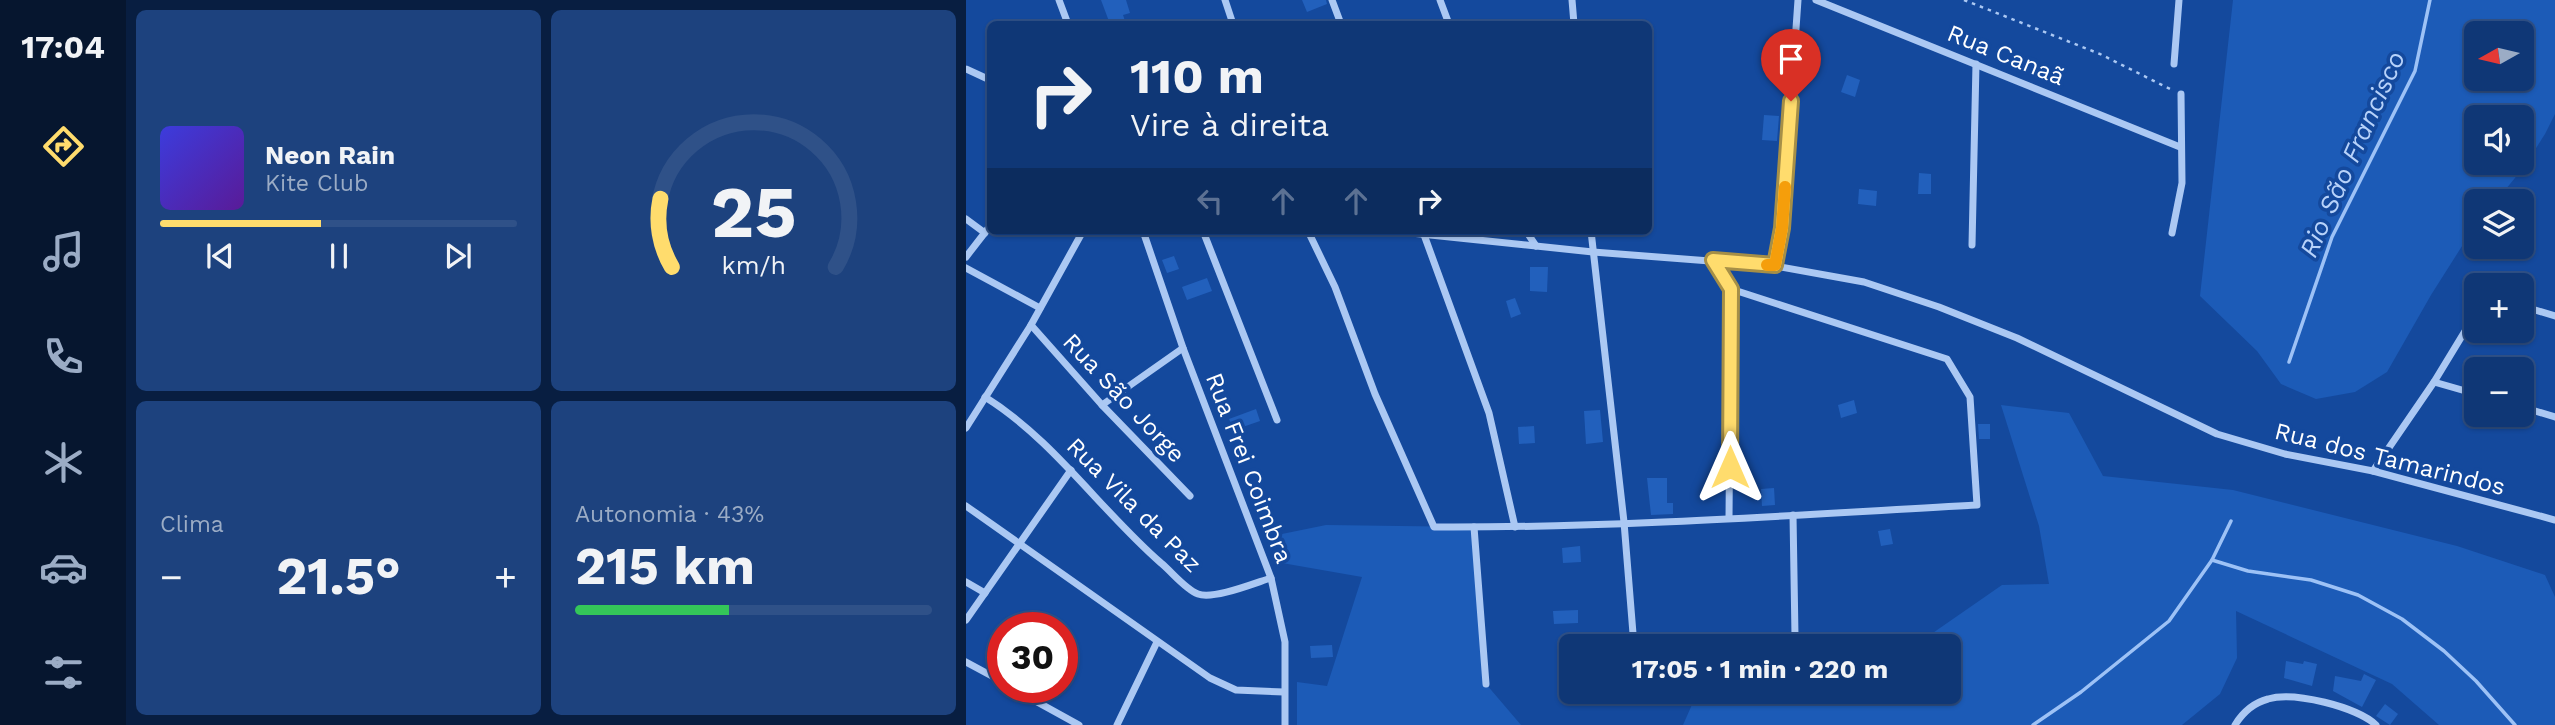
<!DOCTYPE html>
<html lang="pt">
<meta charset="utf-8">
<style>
body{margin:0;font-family:"Work Sans",sans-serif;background:#1d427e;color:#f1f3f6;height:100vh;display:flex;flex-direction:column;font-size:26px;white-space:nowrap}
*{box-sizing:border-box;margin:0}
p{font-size:23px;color:#9bacc5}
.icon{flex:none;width:38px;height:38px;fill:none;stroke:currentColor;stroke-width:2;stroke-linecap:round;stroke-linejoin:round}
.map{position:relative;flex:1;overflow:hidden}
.drawer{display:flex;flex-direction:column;gap:10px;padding:10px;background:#081e41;width:840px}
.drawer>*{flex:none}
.hud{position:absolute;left:21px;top:21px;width:665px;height:214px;border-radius:10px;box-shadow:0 2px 5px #0004,0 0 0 2px #2f5188;background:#0f3776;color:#f1f3f6;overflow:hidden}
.needle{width:46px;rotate:262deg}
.fabs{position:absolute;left:1498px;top:21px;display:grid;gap:14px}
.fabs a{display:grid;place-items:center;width:70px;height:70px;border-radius:10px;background:#0f3776;box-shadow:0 2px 5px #0004,0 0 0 2px #2f5188;font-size:35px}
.speed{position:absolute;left:21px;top:612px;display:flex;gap:14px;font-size:35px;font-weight:700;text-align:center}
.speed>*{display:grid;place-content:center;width:91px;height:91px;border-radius:50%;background:#0f3776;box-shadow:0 2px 5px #0004,0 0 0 2px #2f5188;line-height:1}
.speed .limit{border:10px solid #d22;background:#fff;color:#111}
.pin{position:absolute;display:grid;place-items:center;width:60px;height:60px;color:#fff;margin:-72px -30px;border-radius:50% 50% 50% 0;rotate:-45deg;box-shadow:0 0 7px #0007}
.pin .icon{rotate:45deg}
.me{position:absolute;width:77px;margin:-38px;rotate:0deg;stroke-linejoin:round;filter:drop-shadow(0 0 5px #0008)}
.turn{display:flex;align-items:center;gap:24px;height:147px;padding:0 28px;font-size:32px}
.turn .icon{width:91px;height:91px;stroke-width:2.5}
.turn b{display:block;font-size:49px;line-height:60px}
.lanes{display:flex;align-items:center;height:66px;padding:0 28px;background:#0003;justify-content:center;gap:35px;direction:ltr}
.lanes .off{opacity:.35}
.big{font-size:52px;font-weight:700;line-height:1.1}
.drawer .widget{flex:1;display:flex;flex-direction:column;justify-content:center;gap:10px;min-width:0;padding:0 24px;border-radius:10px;background:#1d427e}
.drawer .dial{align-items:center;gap:0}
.dial svg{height:182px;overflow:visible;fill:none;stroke:#2f5188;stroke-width:7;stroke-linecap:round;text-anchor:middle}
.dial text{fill:#f1f3f6;stroke:none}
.song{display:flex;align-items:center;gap:21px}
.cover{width:84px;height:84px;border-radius:10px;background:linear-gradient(135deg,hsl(240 70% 55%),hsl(270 70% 35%))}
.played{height:7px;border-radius:4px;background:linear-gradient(90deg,#ffdc6d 45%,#2f5188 45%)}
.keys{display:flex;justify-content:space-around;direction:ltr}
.heat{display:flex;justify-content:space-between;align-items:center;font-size:38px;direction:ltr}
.charge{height:10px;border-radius:5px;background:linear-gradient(90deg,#34c759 43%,#2f5188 0)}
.drawer .tiles{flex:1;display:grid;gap:10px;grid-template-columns:repeat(2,1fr)}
.trip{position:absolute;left:593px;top:634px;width:402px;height:70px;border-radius:10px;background:#0f3776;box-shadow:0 2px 5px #0004,0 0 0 2px #2f5188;font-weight:700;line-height:70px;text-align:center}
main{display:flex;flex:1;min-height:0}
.tabs{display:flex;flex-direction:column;width:126px;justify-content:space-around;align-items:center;background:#06162f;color:#9bacc5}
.tabs .icon{width:49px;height:49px}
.tabs .selected{color:#ffdc6d}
.tabs b{font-size:32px;color:#f1f3f6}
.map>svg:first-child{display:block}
.green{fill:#1c5bb7;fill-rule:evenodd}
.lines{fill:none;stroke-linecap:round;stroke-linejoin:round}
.stream{stroke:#9dc2f6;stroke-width:3.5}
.building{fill:#2260bc}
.path{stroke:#abc8f3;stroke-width:2.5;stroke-dasharray:3.5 5;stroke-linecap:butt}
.street{stroke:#abc8f3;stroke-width:7}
.route-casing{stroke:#a68f47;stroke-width:18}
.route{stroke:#ffdc6d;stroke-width:12}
.slow{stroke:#f59e0b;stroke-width:12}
.labels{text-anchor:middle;stroke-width:7;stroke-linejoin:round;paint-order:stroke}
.street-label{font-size:24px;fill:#fff;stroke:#14499d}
.water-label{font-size:26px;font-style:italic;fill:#b7d2fa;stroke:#14499d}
</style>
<main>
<nav class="tabs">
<b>17:04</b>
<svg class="icon selected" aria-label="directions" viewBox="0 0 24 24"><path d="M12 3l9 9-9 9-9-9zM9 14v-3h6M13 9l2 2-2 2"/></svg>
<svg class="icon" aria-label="music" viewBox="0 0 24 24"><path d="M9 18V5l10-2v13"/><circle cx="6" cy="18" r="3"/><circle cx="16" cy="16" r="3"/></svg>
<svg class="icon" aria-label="phone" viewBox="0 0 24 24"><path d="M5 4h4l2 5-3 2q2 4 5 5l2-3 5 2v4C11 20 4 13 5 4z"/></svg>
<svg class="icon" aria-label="climate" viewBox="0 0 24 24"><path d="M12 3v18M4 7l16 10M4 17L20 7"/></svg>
<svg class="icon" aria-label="car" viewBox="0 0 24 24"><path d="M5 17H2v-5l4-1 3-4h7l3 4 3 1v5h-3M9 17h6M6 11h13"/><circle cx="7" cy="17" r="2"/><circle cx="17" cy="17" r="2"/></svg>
<svg class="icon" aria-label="filters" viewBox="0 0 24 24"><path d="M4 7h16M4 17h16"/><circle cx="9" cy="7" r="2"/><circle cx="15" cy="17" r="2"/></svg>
</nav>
<section class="drawer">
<div class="tiles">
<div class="widget">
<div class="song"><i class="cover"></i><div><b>Neon Rain</b><p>Kite Club</p></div></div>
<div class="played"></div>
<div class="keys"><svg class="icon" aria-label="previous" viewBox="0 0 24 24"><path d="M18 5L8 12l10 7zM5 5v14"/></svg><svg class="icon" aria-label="pause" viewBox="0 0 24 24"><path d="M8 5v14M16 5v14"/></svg><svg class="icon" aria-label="next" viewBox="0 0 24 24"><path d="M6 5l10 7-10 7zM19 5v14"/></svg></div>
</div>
<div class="widget dial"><svg viewBox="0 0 100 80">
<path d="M14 69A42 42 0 1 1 86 69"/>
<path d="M14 69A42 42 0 0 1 9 39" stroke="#ffdc6d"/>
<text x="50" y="56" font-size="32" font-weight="700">25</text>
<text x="50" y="72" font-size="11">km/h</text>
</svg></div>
<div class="widget"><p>Clima</p>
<div class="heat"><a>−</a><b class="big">21.5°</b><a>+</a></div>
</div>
<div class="widget"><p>Autonomia · 43%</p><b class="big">215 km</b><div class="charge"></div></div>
</div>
</section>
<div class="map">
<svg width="1589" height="725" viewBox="0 0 1589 725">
<rect width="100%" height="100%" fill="#14499d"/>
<g class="green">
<path d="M1267 0H1589V114L1579 134 1558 167 1530 201H1510V224L1465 295 1421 372 1389 392 1350 399 1315 384 1291 351 1234 296ZM1510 33H1556V79H1510ZM1510 117H1556V163H1510Z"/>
<path d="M1035 405 1103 413 1137 476 1267 490 1491 546 1579 575 1589 597V725H1473L1426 684 1270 611 1271 658 1254 694 1216 725H717L732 691H984V646H948L1036 585 1083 584 1073 526Z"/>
<path d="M360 525 508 527 520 684 555 725H331V682L361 686 396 577 316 563 311 535Z"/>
</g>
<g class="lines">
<g class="stream">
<path d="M1323 362 1366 237 1449 71 1464 0"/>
<path d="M1246 560 1282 571 1345 580 1392 595 1436 619 1478 651 1510 681 1549 725"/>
<path d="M1067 725 1115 692 1203 621 1246 560 1265 521"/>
</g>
</g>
<g class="building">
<path d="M135 0H160L164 13 157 15 160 24H144Z"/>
<path d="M336 0H360L361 4 341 12Z"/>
<path d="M881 75 894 80 889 97 875 92Z"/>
<path d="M798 115 813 116 811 141 796 140Z"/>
<path d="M953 173 965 174V194H952Z"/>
<path d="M893 189 911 191 910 206 892 204Z"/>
<path d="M208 256 213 269 201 273 196 260Z"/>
<path d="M564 267H582L581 292 564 291Z"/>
<path d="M241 278 246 291 221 300 216 287Z"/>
<path d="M549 298 555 314 545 318 540 301Z"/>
<path d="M888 400 891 413 875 418 872 405Z"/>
<path d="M290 409 294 421 268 430 263 419Z"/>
<path d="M634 410 637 442 620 444 618 411Z"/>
<path d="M1012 424H1024V439H1013Z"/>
<path d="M568 426 569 443 553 444 552 427Z"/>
<path d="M681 478H701V503H707V514L685 515Z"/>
<path d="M808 488 809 505 796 506 795 489Z"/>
<path d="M924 529 927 544 915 546 912 531Z"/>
<path d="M614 546 615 562 597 563 596 548Z"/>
<path d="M612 610V623L588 624 587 611Z"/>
<path d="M720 632 721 646H699V633Z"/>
<path d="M366 645 367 657 345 658 344 646Z"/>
<path d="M1320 661 1337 664 1338 661 1351 664 1346 686 1318 678Z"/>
<path d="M1398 674 1410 680 1396 707 1367 691 1369 676 1395 681Z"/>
<path d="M1419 704 1432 714 1424 725 1410 716Z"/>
</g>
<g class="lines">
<path class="path" d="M998 0 1134 54 1206 90"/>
<g class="street">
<path d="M93 0 102 24"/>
<path d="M259 0 267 24"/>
<path d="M366 0 375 24"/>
<path d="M474 0 483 24"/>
<path d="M606 0 608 24"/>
<path d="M850 0 1214 147"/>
<path d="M1208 64 1213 0"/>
<path d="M0 69 24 80"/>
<path d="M0 219 19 233"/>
<path d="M177 231 217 348 305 578 319 642V725"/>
<path d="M237 231 311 420"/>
<path d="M342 231 369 287 409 394 468 527C649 528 830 515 1011 505L1004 397 981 359 765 289 747 260"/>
<path d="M426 231 627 252 809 266 898 282 973 307 1051 338 1251 434 1319 454 1407 471 1589 520"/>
<path d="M560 231 570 246"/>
<path d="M625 231 658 522 668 646"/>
<path d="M457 232 523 413 549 527"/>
<path d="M1206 233 1216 183 1215 94"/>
<path d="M1006 245 1010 64"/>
<path d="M0 257 24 226"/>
<path d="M809 266 816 228 832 0"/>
<path d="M0 268 74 308"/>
<path d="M1556 306 1589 316"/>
<path d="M65 325 136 405 224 496"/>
<path d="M1468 382 1510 394"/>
<path d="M19 397C88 440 134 510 195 563 206 572 219 589 232 594 247 600 289 583 305 578"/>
<path d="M136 405 217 348"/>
<path d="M1556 407 1589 417"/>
<path d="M0 428 65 325 117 231"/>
<path d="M1407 471 1468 382 1510 313"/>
<path d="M0 506 244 678 270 690 318 692"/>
<path d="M763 518 765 289"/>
<path d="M508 527 520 684"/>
<path d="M0 582 19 593"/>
<path d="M0 620 105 470"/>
<path d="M826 646 829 636 827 515"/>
<path d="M0 662 37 682"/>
<path d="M46 688 113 725"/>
<path d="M672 691V701"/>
<path d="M151 725 191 642"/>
<path d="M1269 725C1277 712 1287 703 1302 699 1328 691 1391 707 1410 725"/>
</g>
</g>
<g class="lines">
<defs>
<path id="route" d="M764 467 765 289 747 260 809 265 816 228 825 101"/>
</defs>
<use href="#route" class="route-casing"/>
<use href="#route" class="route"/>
<path class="slow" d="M801 265H809L816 228 819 187"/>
</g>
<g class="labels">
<g class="street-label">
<text transform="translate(1040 55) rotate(22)" y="8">Rua Canaã</text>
<text transform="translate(158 398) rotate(47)" y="8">Rua São Jorge</text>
<text transform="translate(1424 459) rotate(14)" y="8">Rua dos Tamarindos</text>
<text transform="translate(283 468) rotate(69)" y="8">Rua Frei Coimbra</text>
<text transform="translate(168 505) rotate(45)" y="8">Rua Vila da Paz</text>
</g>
<g class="water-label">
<text transform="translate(1386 154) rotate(-66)" y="9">Rio São Francisco</text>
</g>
</g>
</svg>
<div class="fabs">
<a><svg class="needle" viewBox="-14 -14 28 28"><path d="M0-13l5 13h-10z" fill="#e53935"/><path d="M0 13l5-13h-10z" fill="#9bacc5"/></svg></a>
<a><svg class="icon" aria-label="sound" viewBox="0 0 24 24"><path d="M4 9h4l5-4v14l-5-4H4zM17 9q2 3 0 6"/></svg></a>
<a><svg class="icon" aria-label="layers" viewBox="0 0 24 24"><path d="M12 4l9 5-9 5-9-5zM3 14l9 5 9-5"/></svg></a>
<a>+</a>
<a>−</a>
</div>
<div class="speed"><div class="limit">30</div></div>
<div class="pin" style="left:825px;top:101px;background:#d93025"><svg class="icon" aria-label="arrive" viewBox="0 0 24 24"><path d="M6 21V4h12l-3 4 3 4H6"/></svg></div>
<svg class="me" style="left:764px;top:467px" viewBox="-20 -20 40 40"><path d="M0-17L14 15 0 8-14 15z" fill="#ffdc6d" stroke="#fff" stroke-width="4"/></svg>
<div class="trip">17:05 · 1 min · 220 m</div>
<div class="hud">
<div class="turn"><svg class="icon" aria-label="right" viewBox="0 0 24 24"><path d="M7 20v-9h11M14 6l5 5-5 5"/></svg><div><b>110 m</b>Vire à direita</div></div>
<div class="lanes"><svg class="icon off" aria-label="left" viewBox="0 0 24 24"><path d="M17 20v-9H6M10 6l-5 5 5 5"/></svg><svg class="icon off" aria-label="ahead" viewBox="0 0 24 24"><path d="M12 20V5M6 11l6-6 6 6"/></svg><svg class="icon off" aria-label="ahead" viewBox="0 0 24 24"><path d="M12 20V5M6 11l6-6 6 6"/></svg><svg class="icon" aria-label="right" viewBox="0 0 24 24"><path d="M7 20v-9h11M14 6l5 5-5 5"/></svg></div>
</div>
</div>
</main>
